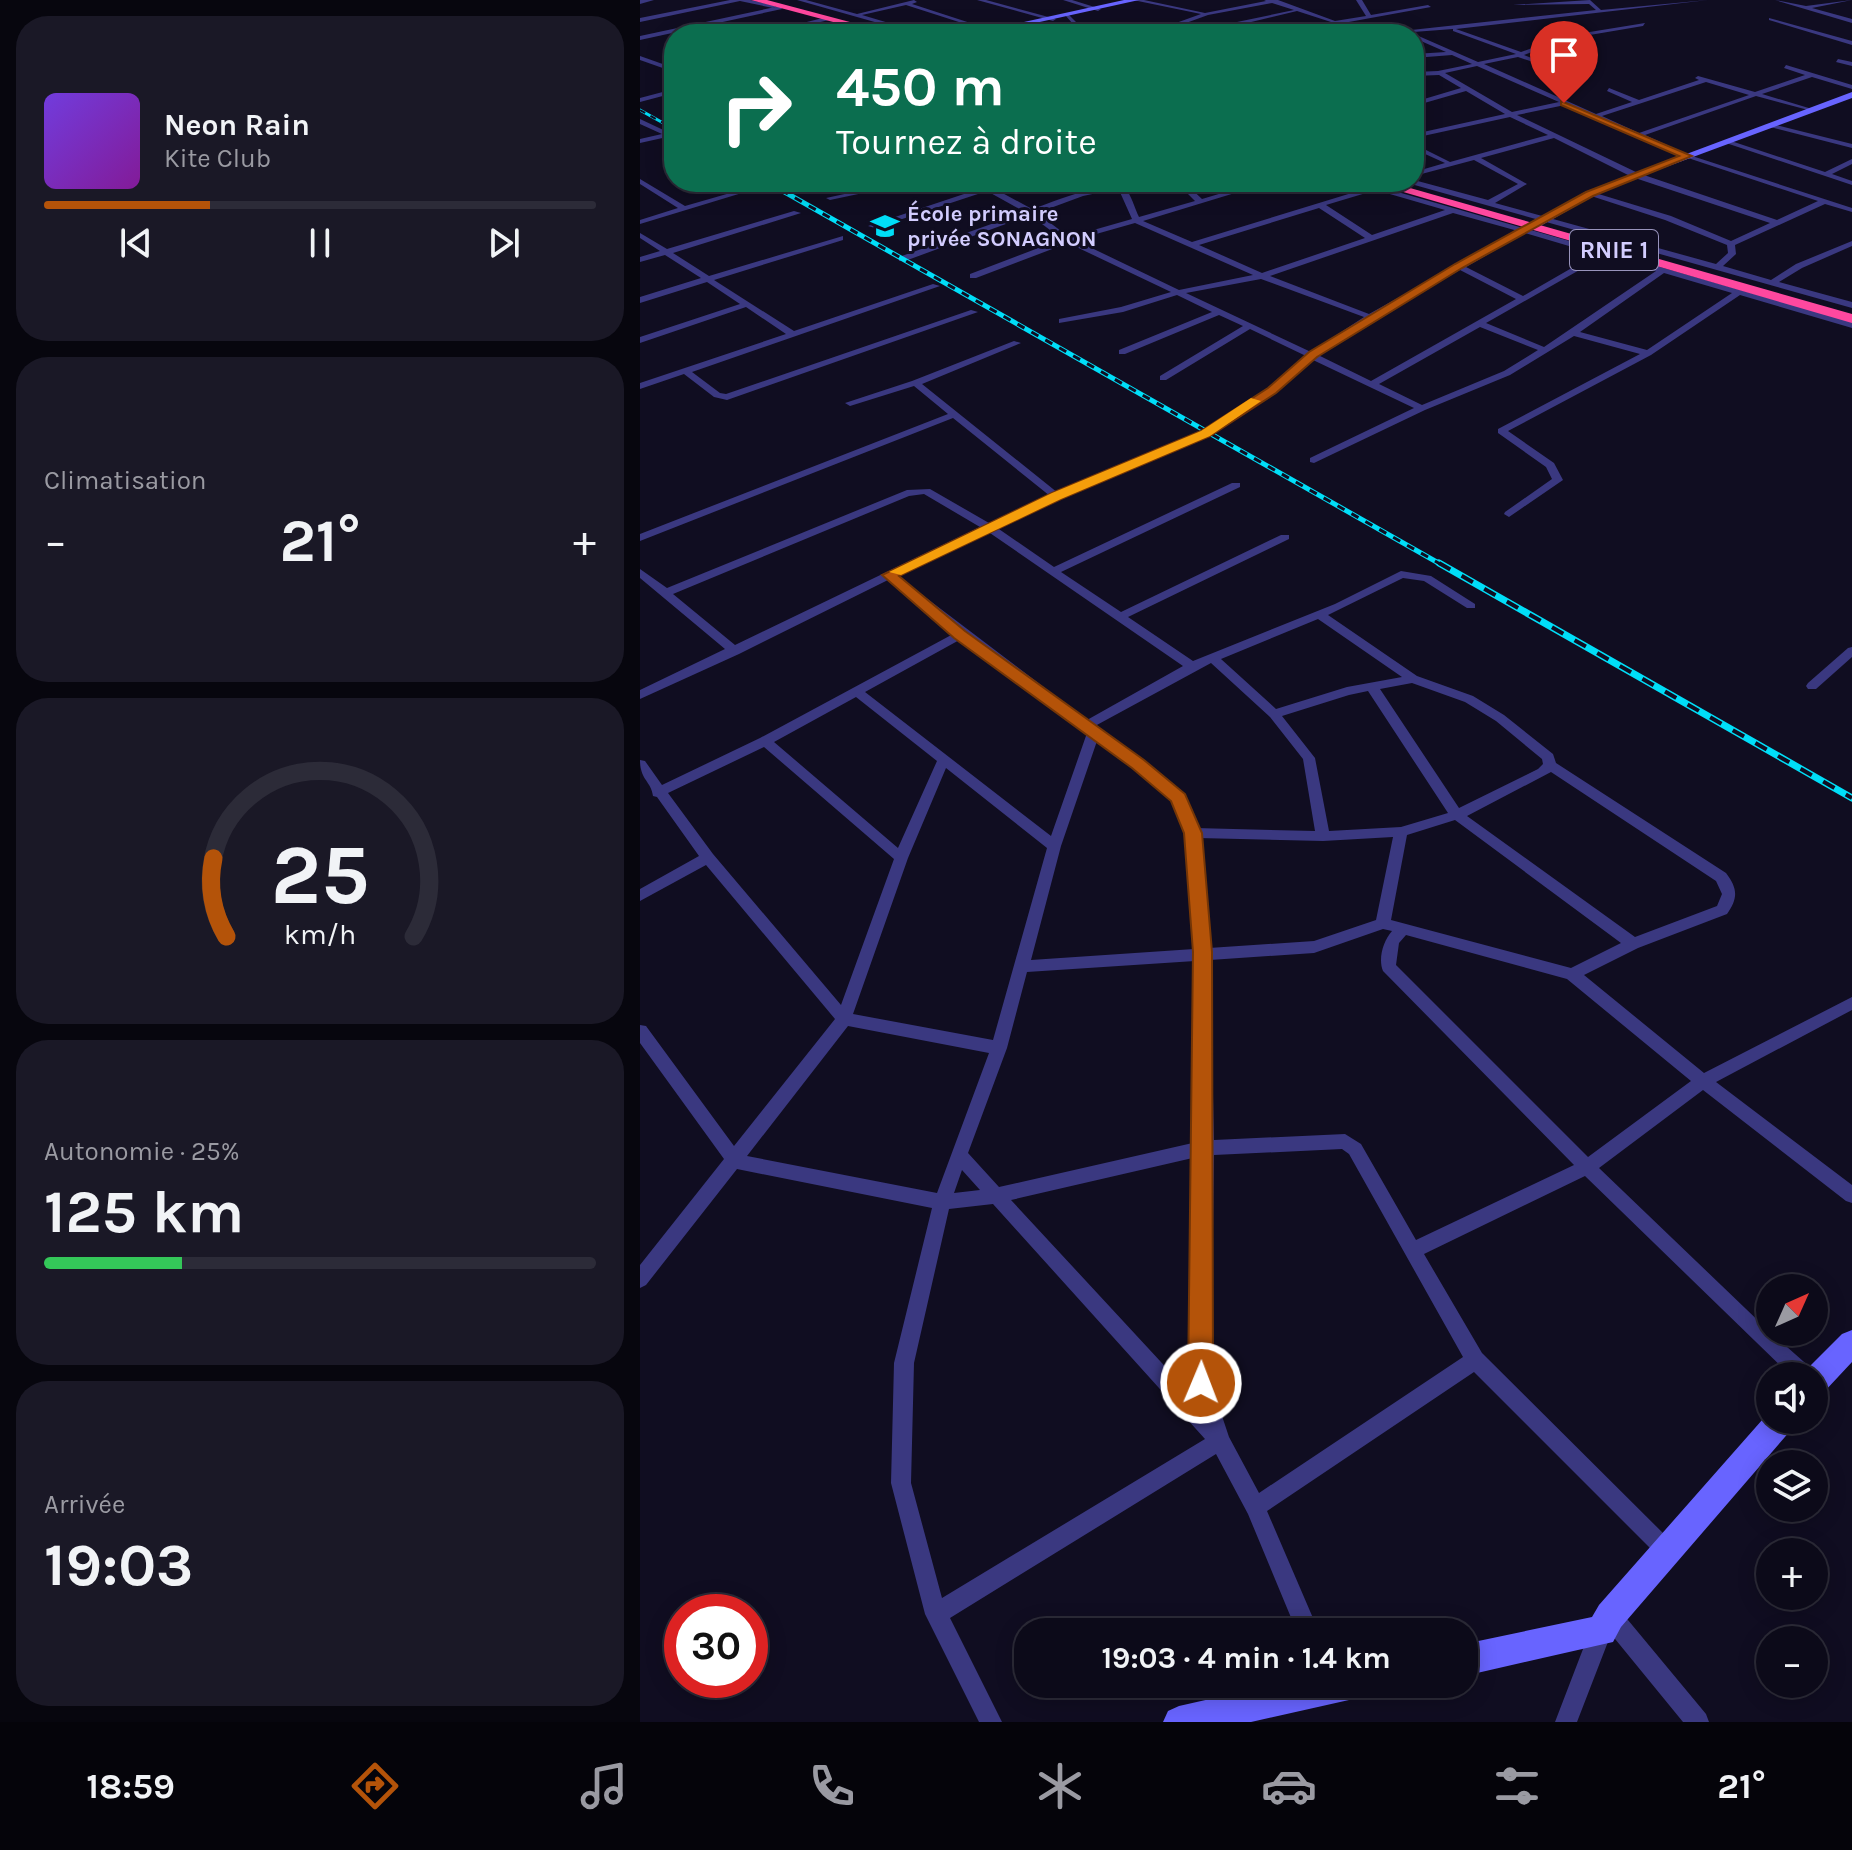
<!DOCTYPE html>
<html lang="fr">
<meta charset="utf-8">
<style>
body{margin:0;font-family:Karla,sans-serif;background:#1a1826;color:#f1f3f6;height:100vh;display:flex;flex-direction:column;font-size:30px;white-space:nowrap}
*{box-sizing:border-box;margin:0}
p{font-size:26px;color:#9a9aa2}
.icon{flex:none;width:44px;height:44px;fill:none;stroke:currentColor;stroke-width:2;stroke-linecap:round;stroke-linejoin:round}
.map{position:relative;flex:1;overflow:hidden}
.panel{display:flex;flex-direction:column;gap:16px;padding:16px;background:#07060e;width:640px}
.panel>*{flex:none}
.guide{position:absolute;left:24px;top:24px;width:760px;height:168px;border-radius:32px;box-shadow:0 4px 20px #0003,0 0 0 2px #2c2b38;background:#0b6e4f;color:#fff;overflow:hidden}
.needle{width:52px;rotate:45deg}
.fabs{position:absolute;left:1116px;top:1274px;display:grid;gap:16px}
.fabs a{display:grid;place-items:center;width:72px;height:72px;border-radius:50%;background:#0c0a19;box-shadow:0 4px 20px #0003,0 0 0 2px #2c2b38;font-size:40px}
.speed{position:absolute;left:24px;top:1594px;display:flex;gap:16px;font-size:40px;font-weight:700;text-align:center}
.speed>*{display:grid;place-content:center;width:104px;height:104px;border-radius:50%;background:#0c0a19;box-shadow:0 4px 20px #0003,0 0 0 2px #2c2b38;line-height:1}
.speed .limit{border:12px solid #d22;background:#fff;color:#111}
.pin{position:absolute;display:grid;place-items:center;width:68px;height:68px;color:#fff;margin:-82px -34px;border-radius:50% 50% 50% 0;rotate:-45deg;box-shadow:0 0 8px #0007}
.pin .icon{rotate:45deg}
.me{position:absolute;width:88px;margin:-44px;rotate:1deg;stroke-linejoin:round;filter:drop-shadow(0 0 6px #0008)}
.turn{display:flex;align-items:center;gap:28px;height:168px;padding:0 40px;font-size:36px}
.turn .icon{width:104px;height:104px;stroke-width:2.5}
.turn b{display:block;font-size:56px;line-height:68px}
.big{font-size:60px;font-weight:700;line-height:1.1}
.panel .widget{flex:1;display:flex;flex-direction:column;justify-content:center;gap:12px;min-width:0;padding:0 28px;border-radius:32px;background:#1a1826}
.panel .dial{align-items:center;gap:0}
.dial svg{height:208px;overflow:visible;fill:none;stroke:#2c2b38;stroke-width:7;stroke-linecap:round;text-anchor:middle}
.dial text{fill:#f1f3f6;stroke:none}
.song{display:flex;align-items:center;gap:24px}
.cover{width:96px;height:96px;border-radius:12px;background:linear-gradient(135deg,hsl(260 70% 55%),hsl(290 70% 35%))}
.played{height:8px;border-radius:4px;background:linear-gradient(90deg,#b45309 30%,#2c2b38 30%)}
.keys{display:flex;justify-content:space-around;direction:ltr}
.heat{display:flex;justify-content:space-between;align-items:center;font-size:44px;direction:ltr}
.charge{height:12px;border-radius:6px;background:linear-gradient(90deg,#34c759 25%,#2c2b38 0)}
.trip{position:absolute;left:374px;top:1618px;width:464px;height:80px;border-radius:32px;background:#0c0a19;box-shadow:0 4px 20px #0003,0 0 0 2px #2c2b38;font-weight:700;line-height:80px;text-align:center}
.tabs{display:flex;height:128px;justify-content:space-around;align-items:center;background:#05040a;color:#9a9aa2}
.tabs .icon{width:56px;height:56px}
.tabs .active{color:#b45309}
.tabs b{font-size:36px;color:#f1f3f6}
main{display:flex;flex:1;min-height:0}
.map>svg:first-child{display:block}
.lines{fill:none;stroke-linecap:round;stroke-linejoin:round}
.street{fill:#3a3880;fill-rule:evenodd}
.secondary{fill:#6864ff;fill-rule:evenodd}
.highway{fill:#ff489f;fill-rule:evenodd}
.rail-far2-casing{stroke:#00def8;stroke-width:3}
.rail-far1-casing{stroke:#00def8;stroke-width:5}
.rail-casing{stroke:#00def8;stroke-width:7}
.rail-far2{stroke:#100d21;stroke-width:2;stroke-dasharray:6;stroke-linecap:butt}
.rail-far1{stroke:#100d21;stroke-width:3;stroke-dasharray:8;stroke-linecap:butt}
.rail{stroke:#100d21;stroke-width:4;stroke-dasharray:13;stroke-linecap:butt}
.route{fill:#b45309;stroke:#753606;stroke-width:2}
.slow{fill:#f59e0b}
.labels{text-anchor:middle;stroke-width:6;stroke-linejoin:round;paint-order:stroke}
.far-poi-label{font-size:22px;font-weight:bold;fill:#d3cdff;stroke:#100d21;text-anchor:start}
.shield{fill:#100d21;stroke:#9893bc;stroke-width:2}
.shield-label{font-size:24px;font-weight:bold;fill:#d3cdff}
</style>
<main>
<section class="panel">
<div class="widget">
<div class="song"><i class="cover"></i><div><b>Neon Rain</b><p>Kite Club</p></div></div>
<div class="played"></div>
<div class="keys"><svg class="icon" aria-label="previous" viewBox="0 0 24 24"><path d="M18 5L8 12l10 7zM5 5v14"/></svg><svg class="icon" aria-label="pause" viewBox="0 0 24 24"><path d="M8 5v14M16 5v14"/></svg><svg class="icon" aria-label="next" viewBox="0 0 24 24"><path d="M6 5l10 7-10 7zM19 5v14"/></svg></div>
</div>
<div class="widget"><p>Climatisation</p>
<div class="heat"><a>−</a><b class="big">21°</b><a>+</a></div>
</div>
<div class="widget dial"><svg viewBox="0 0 100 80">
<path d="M14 69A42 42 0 1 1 86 69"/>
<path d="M14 69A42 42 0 0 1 9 39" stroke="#b45309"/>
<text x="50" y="56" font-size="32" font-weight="700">25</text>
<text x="50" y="72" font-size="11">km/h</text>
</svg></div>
<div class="widget"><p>Autonomie · 25%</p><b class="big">125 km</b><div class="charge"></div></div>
<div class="widget"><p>Arrivée</p><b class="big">19:03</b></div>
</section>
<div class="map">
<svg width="1212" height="1722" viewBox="0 0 1212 1722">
<rect width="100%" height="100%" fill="#100d21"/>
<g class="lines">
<g class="street">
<path d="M0 0H14L0 4Z"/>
<path d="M90 0H110L136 6 133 8 100 1 0 22V18Z"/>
<path d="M157 0H166L217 14 274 0 277 2 272 4 355 31 350 32 266 5 222 15 286 34H277Z"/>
<path d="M337 0H346L416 19 413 21Z"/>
<path d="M423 0H432L461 9 458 11Z"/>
<path d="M493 0H504L565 13 626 1 624 0H638L695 21 726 16 716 0H722L731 15 788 5 791 7 643 34H630L691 22 657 11 607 23 626 34H619L597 22 654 10 632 3 568 15 524 31 522 28 561 14Z"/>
<path d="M950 0 961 10 1068 0 816 29 881 52 925 36 1005 23 1003 26 926 39 884 55 914 67V69L878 57 844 64 956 114 992 102 967 91 969 88 999 100 1059 80 1055 78 1058 76 1115 92 1165 75 1144 68 1146 65 1212 85V89L1172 77 1122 94 1172 109V111L1116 96 1005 135 1049 155 1212 208V212L1185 204 1095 245 1096 254 1083 266 1131 280 1156 264 1212 241V246L1162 268 1139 282 1212 302V308L771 184 774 180 848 200 878 184 834 160 774 176V172L805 163 774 149V144L810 162 908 135 870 117 774 138V134L865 114 826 91 774 106V102L821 88 799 75 774 76V72L798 71 832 64 812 55 774 58V54L806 52 774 38V34L838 62 876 54 813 31V29L747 34 750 32 714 27 712 24 762 31 956 10 949 4 873 5ZM837 66 919 102 872 112 805 73ZM1066 82 1109 95 999 133 962 116ZM925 105 1045 157 1178 201 1137 220 998 173 877 115ZM914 138 992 177 1130 223 1091 241 1031 216 952 192 945 194 1025 220 1087 245 1088 253 1076 264 855 203 887 184 841 158Z"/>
<path d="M1135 0 1166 6 1212 0 1172 8 1212 19V23Z"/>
<path d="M140 6 142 9 0 40V36Z"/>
<path d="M425 15H429L448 34H442Z"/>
<path d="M187 17 189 20 129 34H118Z"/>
<path d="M1129 18 1212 41V45L1129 20Z"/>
<path d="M0 56 34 68V72L0 60Z"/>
<path d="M1198 59 1212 62V66L1196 62Z"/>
<path d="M34 89V93L0 102V98Z"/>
<path d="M0 119 34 135V140L27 137 0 143V139L22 134 0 124Z"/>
<path d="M1132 124 1212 144V148L1130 127Z"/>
<path d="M1088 140 1185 172 1212 159V164L1192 174 1212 181V185L1086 143Z"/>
<path d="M0 179 45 206 111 187 115 189 0 224V220L38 208 0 184Z"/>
<path d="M260 182H275L190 200 186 198Z"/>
<path d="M332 182H341L349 186 394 182 355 189 392 209C407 204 473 177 485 188 491 194 495 209 499 217L555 201 536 182H544L562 199 619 182H631L503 221 552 242 728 188 711 182H723L883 228 894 225 895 227 891 230 1212 322V328L1100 295 1011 355 868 431 914 463 923 480 869 517 864 514 865 512 912 479 906 467 858 433V429L1000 354 934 336 870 375 785 410 674 463 670 462V458L774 408 673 360 635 392 568 435 356 527 414 567 592 483H600V487L421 572 481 612 641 535H649V539L488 617 553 661 695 604 761 571 791 576 835 604V608H827L784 581 763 578 688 615 777 676 833 696 864 715 913 754 916 763 1086 873C1098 889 1098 898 1087 914L998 948 944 975 1064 1073 1212 997V1010L1076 1082 1212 1185V1203L1206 1201 1063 1090 959 1168 1130 1332 1172 1369 1175 1376 1174 1377 1151 1376 945 1176 784 1254 842 1353 1034 1544 1037 1551 1034 1558 1027 1561 1020 1558 834 1372 627 1511 679 1632H657L608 1514 576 1454 310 1618 362 1722H339L285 1614 251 1483 254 1363 292 1208 97 1169 6 1285 0 1288V1265L84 1159 0 1043V1025L6 1026 94 1146 195 1019 66 865 0 901V889L59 856 17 797 13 796C11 781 0 780 0 760L5 761 22 785 120 738 315 633 248 580 99 654 0 699V690L85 649 0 578V569L27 588 267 490 290 489 349 523 410 496 313 418 0 541V534L308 414 274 386 210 406 205 403 272 381 374 341 381 343 282 384 418 493 562 431 629 388 666 356 610 329 526 380H520V376L603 326 579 315 485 354H479V350L572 312 537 295 483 312 419 323V319L481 307 531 292 428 243 336 278H330V274L422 239 390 215 265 261H259V257L385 212 347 191 235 228 228 226 342 188ZM476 189 479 190 492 219 429 237 397 213 443 196ZM736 190 805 210 732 235 686 205ZM679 208 725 238 622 273 559 245ZM813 213 878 231 729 314 630 276ZM495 223 613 275 539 290 435 240ZM885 233 956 254 883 296 826 267ZM964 256 1016 271 904 347 846 323ZM820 270 876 299 731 381 678 355 733 319ZM1024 273 1092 293 1007 350 940 332ZM621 279 724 317 671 352 546 293ZM840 327 898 350 864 371 782 405 739 384ZM284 494 340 527 95 645 33 594 269 496ZM347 531 543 666 447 720 256 575ZM678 619 762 677 707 687 636 709 581 659ZM323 638 447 733 411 836 225 692ZM571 663 630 717 663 759 675 831 555 828 544 797 533 784 455 726ZM772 683 825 702 856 721 902 759 903 764 898 769 819 808 740 689ZM728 691 808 813 761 827 689 831 675 758 642 716 709 695ZM216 697 297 761 258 848 134 742ZM457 741C480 758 514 773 530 798 552 831 552 909 554 949L391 960 421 846ZM124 747 254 859 201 1005 73 854 28 793ZM306 768 407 848 353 1040 213 1014 268 858ZM911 772 1076 881 1082 894 1077 906 995 937 827 816ZM815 820 981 943 931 968 751 920 767 835ZM753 837 736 920 674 941 569 948 566 898 558 838 683 841ZM743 929 752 931C743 941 738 959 743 971L934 1165 776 1240 721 1144 705 1134 574 1140 570 960 674 953ZM766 935 927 979 1051 1081 948 1157 756 965 759 943ZM555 961 557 1142 359 1187 328 1153 367 1048 387 972ZM208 1026 349 1053 297 1193 107 1156ZM702 1149 709 1154 823 1357 619 1493 589 1437 571 1383 574 1155ZM557 1157 551 1383 558 1402 371 1200ZM322 1170 340 1190 314 1193ZM353 1204 565 1439 302 1598 271 1483 274 1363 309 1209Z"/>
<path d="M154 211 161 213 33 253 69 276 203 236V240L74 280 154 331 293 284 300 286 52 372 80 393 86 394 331 310 338 312 87 400 74 397 44 374 0 389V383L146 334 106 307 0 343V337L100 304 67 282 0 303V297L61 278 25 255 0 262V257L20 251 0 238V233L27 249Z"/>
<path d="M1212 647V657L1176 689H1168L1166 686 1168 683 1208 648Z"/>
<path d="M970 1605 978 1608 1066 1714 1069 1722H1043L971 1634 937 1722H915L953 1623 961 1620 959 1616 962 1608Z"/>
</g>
<g class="secondary">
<path d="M484 0H499L346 34H330Z"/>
<path d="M1212 92V98L999 177 953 196 895 229 886 227 945 192Z"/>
<path d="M1212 1330V1362L1184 1392 1174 1396V1376H1163L1164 1372 1202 1334Z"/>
<path d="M1130 1411V1420H1155L1151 1430 981 1627 973 1642 824 1676V1644L952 1617 959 1605Z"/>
<path d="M637 1684H725L720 1695 709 1700 611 1722H523L528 1711 539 1706Z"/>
</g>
<g class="highway">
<path d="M111 0H127L255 34H238Z"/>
<path d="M729 182H749L1212 314V323Z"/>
</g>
<defs>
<path id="rail-far2" d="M0 110 34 129"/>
<path id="rail-far1" d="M127 182 802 565"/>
<path id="rail" d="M799 563 1212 798"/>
</defs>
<use href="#rail-far2" class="rail-far2-casing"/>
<use href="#rail-far1" class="rail-far1-casing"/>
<use href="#rail" class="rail-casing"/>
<use href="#rail-far2" class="rail-far2"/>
<use href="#rail-far1" class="rail-far1"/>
<use href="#rail" class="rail"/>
</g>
<path class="route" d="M921 101 1052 156 953 196 822 268 677 357 636 393 570 436 421 499 259 576 325 631 504 760 545 794 562 833 572 952 573 1383 570 1391 561 1395 552 1391 548 1383 553 952 544 833 531 801 492 768 314 638 242 575 412 493 561 431 628 388 669 352 815 264 946 192 1039 156 921 105Z"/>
<path class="slow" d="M611 398 621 401 570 436 421 499 261 575 249 572 412 493 561 431Z"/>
<defs>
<symbol id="school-bare" viewBox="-9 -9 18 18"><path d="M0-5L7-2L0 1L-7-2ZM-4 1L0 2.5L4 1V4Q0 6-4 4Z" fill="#00def8" stroke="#100d21" stroke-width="2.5" paint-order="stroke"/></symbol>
</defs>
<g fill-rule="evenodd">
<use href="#school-bare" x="225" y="206" width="40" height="40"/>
</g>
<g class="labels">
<g class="far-poi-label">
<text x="267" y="221">École primaire<tspan x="267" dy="25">privée SONAGNON</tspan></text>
</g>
<rect class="shield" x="930" y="230" width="88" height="40" rx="6"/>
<g class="shield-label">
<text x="974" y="258">RNIE 1</text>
</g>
</g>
</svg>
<div class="fabs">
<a><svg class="needle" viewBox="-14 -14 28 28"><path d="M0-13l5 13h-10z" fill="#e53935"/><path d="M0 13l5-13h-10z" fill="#9a9aa2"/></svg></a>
<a><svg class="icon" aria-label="sound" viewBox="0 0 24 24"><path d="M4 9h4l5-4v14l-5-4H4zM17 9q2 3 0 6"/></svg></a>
<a><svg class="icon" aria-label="layers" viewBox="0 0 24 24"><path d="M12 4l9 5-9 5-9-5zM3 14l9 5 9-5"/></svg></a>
<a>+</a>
<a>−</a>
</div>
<div class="speed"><div class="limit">30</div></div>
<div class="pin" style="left:924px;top:103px;background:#d93025"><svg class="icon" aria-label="arrive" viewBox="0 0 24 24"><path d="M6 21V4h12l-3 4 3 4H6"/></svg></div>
<svg class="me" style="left:561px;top:1383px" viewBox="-20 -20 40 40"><circle r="17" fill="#b45309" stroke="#fff" stroke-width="3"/><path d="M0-11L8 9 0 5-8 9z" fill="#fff"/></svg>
<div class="trip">19:03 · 4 min · 1.4 km</div>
<div class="guide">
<div class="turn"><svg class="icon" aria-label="right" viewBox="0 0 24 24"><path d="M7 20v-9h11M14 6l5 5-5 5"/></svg><div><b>450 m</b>Tournez à droite</div></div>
</div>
</div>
</main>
<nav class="tabs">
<b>18:59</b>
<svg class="icon active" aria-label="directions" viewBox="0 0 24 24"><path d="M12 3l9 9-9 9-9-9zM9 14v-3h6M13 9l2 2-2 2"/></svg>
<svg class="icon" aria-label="music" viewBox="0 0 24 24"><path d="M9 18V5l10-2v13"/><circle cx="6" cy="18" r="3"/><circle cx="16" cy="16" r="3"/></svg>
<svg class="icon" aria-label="phone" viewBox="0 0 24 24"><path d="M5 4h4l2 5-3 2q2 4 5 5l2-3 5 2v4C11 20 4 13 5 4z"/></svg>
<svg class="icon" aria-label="climate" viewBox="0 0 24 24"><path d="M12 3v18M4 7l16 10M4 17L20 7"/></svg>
<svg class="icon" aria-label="car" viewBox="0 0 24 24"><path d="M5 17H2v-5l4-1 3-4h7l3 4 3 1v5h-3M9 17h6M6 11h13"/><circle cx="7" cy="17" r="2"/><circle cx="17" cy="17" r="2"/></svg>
<svg class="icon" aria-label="filters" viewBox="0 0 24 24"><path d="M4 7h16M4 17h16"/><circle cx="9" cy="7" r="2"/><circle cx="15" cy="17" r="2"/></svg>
<b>21°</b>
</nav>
